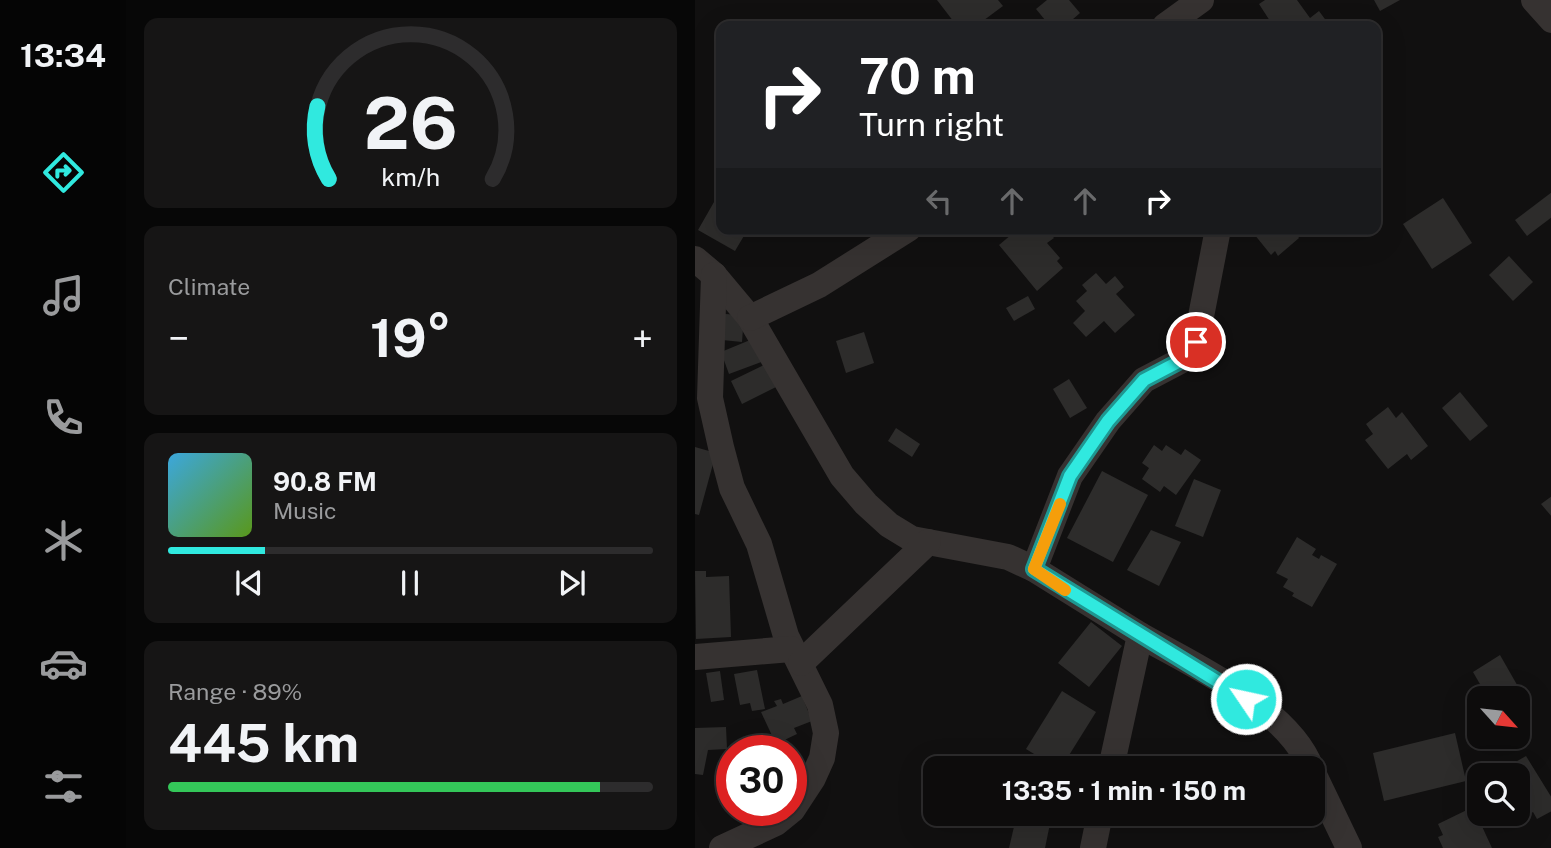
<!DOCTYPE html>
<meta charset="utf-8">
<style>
body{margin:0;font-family:"Public Sans",sans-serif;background:#161515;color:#f1f3f6;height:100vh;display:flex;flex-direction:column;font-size:26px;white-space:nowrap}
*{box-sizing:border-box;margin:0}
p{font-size:23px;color:#9a9b9d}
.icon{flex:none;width:38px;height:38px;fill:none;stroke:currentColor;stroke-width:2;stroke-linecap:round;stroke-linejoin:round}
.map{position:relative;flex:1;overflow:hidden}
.sheet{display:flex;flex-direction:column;gap:18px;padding:18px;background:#070707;width:569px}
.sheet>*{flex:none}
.hud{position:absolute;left:21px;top:21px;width:665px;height:214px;border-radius:14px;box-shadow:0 7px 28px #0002,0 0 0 2px #2d2c2d;background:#202124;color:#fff;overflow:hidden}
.needle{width:46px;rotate:117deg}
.controls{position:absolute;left:772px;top:686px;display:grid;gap:14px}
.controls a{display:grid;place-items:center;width:63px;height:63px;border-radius:14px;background:#0d0c0c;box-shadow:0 7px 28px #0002,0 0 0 2px #2d2c2d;font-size:35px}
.speed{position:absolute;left:21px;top:735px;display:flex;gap:14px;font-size:35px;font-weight:700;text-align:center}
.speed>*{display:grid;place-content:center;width:91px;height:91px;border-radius:50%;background:#0d0c0c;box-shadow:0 7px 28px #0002,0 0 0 2px #2d2c2d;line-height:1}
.speed .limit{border:10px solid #d22;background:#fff;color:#111}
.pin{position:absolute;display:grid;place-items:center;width:60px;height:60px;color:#fff;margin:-30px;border:4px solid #fff;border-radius:50%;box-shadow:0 2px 7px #0007}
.me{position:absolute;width:77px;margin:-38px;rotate:304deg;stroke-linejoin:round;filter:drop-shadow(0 0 5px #0008)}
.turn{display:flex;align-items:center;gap:24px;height:147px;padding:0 28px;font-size:32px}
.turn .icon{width:91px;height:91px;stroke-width:2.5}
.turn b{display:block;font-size:49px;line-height:60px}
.lanes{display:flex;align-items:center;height:66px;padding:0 28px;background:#0003;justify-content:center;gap:35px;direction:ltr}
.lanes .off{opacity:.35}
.big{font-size:52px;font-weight:700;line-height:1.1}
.sheet .card{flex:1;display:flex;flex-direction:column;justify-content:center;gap:10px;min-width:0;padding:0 24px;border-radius:14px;background:#161515}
.sheet .dial{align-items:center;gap:0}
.dial svg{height:182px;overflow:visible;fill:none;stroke:#2d2c2d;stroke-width:7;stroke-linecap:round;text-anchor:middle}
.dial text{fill:#f1f3f6;stroke:none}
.song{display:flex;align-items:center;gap:21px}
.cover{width:84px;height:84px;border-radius:10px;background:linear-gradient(135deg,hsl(200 70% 55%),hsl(90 70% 35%))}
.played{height:7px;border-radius:4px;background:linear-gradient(90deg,#30e9df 20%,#2d2c2d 20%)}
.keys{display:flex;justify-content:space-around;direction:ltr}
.heat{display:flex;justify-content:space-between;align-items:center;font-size:38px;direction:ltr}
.charge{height:10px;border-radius:5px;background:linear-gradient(90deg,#34c759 89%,#2d2c2d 0)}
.trip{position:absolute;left:228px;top:756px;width:402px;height:70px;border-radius:14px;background:#0d0c0c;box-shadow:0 7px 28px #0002,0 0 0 2px #2d2c2d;font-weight:700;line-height:70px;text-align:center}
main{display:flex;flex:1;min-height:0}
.menu{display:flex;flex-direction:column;width:126px;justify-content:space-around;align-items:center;background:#050505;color:#9a9b9d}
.menu .icon{width:49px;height:49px}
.menu .current{color:#30e9df}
.menu b{font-size:32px;color:#f1f3f6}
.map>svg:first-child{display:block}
.building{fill:#2d2c2b}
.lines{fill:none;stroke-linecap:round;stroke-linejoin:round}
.minor{stroke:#363231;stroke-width:26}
.route-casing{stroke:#1f9791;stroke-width:18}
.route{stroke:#30e9df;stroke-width:12}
.slow{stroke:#f59e0b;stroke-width:12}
</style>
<main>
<nav class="menu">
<b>13:34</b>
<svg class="icon current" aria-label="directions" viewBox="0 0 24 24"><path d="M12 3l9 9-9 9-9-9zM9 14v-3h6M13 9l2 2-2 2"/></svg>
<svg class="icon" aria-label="music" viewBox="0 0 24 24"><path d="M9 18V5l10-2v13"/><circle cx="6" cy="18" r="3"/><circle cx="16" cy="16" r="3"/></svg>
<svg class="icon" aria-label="phone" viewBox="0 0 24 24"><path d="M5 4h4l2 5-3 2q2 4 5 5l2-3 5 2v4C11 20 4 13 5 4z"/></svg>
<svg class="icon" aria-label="climate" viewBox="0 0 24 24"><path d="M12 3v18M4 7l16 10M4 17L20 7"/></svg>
<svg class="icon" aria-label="car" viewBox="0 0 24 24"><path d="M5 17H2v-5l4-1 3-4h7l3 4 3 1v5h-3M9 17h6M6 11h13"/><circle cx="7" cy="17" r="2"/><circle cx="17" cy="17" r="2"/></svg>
<svg class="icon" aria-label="filters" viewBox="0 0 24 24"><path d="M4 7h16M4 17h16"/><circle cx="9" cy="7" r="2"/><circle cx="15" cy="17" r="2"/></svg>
</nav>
<section class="sheet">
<div class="card dial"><svg viewBox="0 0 100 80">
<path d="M14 69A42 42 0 1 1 86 69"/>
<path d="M14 69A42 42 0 0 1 9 37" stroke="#30e9df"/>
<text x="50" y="56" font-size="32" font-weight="700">26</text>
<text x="50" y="72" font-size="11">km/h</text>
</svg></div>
<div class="card"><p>Climate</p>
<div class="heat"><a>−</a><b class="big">19°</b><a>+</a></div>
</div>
<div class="card">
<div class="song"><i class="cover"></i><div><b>90.8 FM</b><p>Music</p></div></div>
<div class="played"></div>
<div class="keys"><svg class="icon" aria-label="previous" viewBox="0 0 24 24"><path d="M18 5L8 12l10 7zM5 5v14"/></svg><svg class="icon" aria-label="pause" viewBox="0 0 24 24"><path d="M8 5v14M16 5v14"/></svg><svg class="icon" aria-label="next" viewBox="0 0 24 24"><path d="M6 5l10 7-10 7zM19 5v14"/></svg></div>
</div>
<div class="card"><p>Range · 89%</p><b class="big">445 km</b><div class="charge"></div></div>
</section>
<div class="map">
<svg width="857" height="848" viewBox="0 0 857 848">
<rect width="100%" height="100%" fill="#111010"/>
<g class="building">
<path d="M242 0H303L308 6 281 26H262Z"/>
<path d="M352 0H374L385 13 370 26H355L341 9Z"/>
<path d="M570 0H602L615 18 624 11 635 26H568L575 21 564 4Z"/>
<path d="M679 0H705L685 11Z"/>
<path d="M857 192V217L832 236 820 220Z"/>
<path d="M23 195 26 197V229H53L40 251 3 230Z"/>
<path d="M748 198 777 243 737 269 708 224Z"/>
<path d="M323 229H351L359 238 352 243 365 258 362 261 368 268 342 291 304 245Z"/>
<path d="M555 229H610L602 235 604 238 583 256 580 251 576 255Z"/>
<path d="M814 256 838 282 818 301 794 275Z"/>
<path d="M401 273 411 284 420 276 429 287 421 294 440 315 420 333 409 321 391 337 378 323 390 311 381 301 392 291 387 285Z"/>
<path d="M333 296 340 309 319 321 311 308Z"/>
<path d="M30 314 49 315 47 342 27 340Z"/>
<path d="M169 332 179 363 151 373 141 341Z"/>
<path d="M60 338 69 361 34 374 26 352Z"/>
<path d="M71 364 83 386 47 404 36 381Z"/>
<path d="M374 379 392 408 375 418 358 389Z"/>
<path d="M765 392 793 426 775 441 747 408Z"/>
<path d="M693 407 701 418 707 412 733 446 716 460 712 454 693 469 670 440 678 434 671 424Z"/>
<path d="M201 428 225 444 217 457 193 441Z"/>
<path d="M459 445 467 451 471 445 486 455 490 449 506 460 481 495 469 486 465 492 447 479 454 468 447 463Z"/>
<path d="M0 447 21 453 4 515 0 514Z"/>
<path d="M407 471 453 495 418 562 372 538Z"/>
<path d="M499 479 526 490 508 537 480 526Z"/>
<path d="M857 496V517L846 504Z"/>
<path d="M456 530 486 542 464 586 432 570Z"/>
<path d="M602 537 621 549 617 555 624 559 626 555 642 564 617 607 597 596 599 593 588 587 593 579 581 573Z"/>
<path d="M0 571H11V577L34 576 36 637 1 639Z"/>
<path d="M396 622 427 646 394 687 363 663Z"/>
<path d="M805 655 825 690 811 698H793L778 672Z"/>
<path d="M62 670 70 709 57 711 55 703 45 705 39 674Z"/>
<path d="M25 671 29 700 16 702 11 673Z"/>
<path d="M367 691 401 712 366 768H362L331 749Z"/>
<path d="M107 696 117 721 99 728 102 734 81 744 66 712 82 706 79 701 86 699 88 704Z"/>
<path d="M31 727 32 749 13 750 8 775 0 774V728Z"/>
<path d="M760 733 771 781 689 801 678 753Z"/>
<path d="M831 756 857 798V811L842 819 838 812 822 822 817 814H822V775H815L810 768Z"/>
<path d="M778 807 797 848H748L743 837 748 835 743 824Z"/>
<path d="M322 814H357L350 848H314Z"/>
</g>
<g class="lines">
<g class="minor">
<path d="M839 0 857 20"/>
<path d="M470 26 506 0"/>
<path d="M0 259 19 275 55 318 147 476 171 504 194 525 217 539 313 557 339 569 445 635 416 768"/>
<path d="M19 275 15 398 26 447 37 488 64 544 91 636 125 705 131 733 127 758 118 778 97 810 81 823 27 848"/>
<path d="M55 318 124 285 213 229"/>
<path d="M339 569 375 476 413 421 449 380 489 359 501 342 523 229"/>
<path d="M445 635C499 666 593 708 616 768"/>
<path d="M0 657 96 649"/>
<path d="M106 663 233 542"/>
<path d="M618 773 654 848"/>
<path d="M398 848 405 814"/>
</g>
</g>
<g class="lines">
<defs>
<path id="route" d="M501 342 489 359 449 380 413 421 375 476 339 569 551 699"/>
</defs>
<use href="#route" class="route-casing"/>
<use href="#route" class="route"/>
<path class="slow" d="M365 504 339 569 370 590"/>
</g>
</svg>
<div class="controls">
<a><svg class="needle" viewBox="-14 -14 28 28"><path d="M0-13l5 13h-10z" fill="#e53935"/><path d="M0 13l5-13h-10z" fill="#9a9b9d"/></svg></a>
<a><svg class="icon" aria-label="search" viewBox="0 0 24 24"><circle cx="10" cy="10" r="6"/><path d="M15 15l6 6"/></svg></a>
</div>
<div class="speed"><div class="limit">30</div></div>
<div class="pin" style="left:501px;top:342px;background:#d93025"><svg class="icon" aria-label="arrive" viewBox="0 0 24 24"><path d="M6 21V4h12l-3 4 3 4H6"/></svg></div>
<svg class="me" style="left:551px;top:699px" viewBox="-20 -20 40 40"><circle r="17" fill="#30e9df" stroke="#fff" stroke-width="3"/><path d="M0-11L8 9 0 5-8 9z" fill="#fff"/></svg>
<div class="trip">13:35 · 1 min · 150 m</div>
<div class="hud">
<div class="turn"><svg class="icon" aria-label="right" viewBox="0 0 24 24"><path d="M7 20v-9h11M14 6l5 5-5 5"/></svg><div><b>70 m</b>Turn right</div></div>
<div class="lanes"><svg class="icon off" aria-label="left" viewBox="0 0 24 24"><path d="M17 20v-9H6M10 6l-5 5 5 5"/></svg><svg class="icon off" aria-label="ahead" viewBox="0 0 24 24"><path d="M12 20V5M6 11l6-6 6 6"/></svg><svg class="icon off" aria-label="ahead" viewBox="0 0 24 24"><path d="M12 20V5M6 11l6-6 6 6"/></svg><svg class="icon" aria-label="right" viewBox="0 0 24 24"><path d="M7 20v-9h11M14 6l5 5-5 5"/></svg></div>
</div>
</div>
</main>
